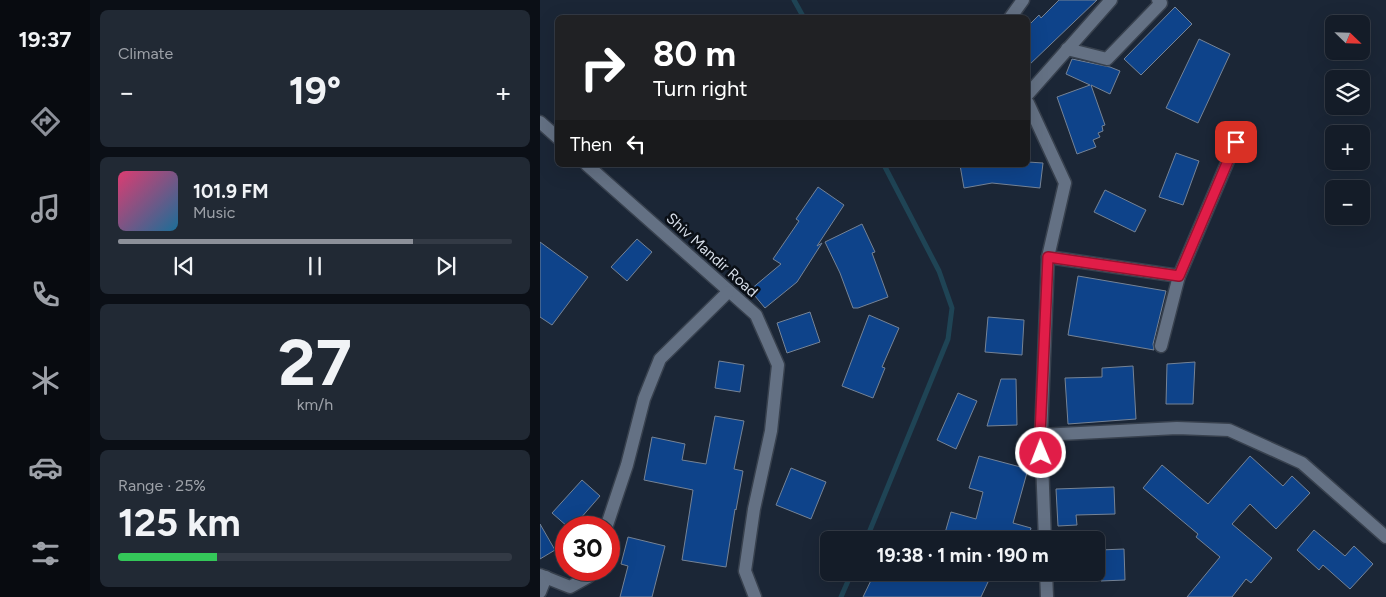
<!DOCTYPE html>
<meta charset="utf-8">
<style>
body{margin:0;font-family:Figtree,sans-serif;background:#212934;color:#f1f3f6;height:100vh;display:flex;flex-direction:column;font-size:19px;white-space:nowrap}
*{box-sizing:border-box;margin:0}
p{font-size:16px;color:#9da1a8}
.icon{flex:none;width:28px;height:28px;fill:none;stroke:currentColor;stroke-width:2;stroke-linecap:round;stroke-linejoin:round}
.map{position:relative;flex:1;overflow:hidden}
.details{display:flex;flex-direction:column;gap:10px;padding:10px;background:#0b0f16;width:450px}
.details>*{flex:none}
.hud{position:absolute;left:15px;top:15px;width:475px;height:152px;border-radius:8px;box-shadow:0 5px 20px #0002,0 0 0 1px #333a45;background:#202124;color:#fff;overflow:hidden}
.needle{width:32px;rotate:113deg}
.fabs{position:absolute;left:785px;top:15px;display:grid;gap:10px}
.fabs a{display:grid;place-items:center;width:45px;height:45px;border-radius:8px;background:#141c28;box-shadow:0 5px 20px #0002,0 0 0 1px #333a45;font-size:25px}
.speed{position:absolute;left:15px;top:516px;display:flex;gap:10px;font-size:25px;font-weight:700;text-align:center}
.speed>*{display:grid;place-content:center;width:65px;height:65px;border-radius:50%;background:#141c28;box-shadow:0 5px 20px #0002,0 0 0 1px #333a45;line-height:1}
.speed .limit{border:8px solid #d22;background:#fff;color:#111}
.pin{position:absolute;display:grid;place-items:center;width:42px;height:42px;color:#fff;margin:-21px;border-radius:10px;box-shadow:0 2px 8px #0006}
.me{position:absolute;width:55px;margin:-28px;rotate:359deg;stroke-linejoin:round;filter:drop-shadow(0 0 4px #0008)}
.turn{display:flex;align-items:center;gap:18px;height:105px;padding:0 15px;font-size:22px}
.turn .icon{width:65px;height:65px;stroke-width:2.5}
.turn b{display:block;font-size:35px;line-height:42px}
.then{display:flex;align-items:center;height:48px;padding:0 15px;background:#0003;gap:10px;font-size:19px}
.big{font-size:38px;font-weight:700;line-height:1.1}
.details .tile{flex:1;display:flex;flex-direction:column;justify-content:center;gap:8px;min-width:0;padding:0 18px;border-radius:8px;background:#212934}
.details .dial{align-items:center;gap:0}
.dial b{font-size:65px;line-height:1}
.song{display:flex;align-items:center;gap:15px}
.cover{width:60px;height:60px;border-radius:8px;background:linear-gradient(135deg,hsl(340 70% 55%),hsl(200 70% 35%))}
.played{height:5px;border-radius:2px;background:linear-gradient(90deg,#8c9099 75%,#333a45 75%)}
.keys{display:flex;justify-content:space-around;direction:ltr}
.heat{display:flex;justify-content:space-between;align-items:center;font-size:28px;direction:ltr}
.charge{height:8px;border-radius:4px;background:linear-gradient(90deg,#34c759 25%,#333a45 0)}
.trip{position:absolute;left:280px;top:531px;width:285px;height:50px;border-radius:8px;background:#141c28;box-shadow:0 5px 20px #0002,0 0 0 1px #333a45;font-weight:700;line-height:50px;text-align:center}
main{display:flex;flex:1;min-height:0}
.menu{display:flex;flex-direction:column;width:90px;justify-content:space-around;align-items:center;background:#080b10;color:#9da1a8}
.menu .icon{width:35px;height:35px}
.menu .active{color:#8c9099}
.menu b{font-size:22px;color:#f1f3f6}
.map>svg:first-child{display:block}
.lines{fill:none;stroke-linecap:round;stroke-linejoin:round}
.stream{stroke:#1f4455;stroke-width:5}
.building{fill:#0e438a;stroke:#758396}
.minor-casing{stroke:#38414e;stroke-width:15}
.minor{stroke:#647184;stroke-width:12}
.route-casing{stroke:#92132f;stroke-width:12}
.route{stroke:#e11d48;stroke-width:9}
.labels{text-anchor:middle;stroke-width:5;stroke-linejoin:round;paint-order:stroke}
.street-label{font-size:15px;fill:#d8dfea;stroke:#0a0f16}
</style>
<main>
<nav class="menu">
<b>19:37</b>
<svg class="icon active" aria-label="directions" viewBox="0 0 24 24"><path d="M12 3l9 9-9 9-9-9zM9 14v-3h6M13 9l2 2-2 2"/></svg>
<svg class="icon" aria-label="music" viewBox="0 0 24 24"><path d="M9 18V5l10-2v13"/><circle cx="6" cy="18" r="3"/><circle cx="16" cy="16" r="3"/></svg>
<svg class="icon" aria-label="phone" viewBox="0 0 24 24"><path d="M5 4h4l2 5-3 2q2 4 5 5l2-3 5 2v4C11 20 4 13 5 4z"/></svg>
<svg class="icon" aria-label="climate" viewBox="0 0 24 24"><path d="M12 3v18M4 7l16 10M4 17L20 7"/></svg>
<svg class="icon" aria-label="car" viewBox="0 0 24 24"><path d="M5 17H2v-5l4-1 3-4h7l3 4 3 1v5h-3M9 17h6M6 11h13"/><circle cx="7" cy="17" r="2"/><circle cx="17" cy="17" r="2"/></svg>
<svg class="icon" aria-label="filters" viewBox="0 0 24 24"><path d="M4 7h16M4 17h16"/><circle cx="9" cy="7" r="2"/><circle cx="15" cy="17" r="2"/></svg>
</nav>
<section class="details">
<div class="tile"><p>Climate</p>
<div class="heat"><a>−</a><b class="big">19°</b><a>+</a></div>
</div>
<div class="tile">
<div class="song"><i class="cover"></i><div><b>101.9 FM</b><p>Music</p></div></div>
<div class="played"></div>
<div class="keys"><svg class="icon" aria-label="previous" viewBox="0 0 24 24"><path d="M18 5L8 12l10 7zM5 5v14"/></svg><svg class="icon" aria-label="pause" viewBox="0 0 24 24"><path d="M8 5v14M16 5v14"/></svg><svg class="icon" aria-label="next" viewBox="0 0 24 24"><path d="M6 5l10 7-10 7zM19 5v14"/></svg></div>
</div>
<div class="tile dial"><b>27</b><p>km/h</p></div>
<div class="tile"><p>Range · 25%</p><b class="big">125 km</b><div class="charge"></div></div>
</section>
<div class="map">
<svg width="846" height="597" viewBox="0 0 846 597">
<rect width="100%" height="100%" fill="#1b2636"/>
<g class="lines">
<g class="stream">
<path d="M254 0 264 18"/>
<path d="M326 540 408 339 412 308 399 271 344 165"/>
<path d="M301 597 312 572"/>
</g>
</g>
<g class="building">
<path d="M519 0H557L488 66V26L499 15 501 18Z"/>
<path d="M635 7 652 24 601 75 584 59Z"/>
<path d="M659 39 690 54 658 123 626 108Z"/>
<path d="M532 59 570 67 580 71 570 94 551 85 565 125 562 126 563 131 558 133 560 137 553 140 556 147 537 154 517 97 550 85 526 74Z"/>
<path d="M636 153 659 161 643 205 619 197Z"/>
<path d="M488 162 503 163 500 188 452 183 424 188 420 165H488Z"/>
<path d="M278 187 304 205 277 246 282 243 257 282 225 308 210 290 241 264 233 259 259 221 256 219Z"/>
<path d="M565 190 606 210 595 232 554 212Z"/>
<path d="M322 224 335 252 332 253 348 297 318 308H313L300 273 285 242Z"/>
<path d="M97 239 112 252 87 281 71 267Z"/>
<path d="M0 242 48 277 12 325 0 317Z"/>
<path d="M538 276 626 291 613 344 614 350 528 335Z"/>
<path d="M270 312 280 342 247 353 237 323Z"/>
<path d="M329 315 359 328 342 367 345 368 333 398 302 386Z"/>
<path d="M448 317 484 320 482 355 445 352Z"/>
<path d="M179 361 204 365 200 392 175 388Z"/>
<path d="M655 362 653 404H626L627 364Z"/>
<path d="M593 366 596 419 528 424 525 378 562 377V368Z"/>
<path d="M461 379H476L477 425 447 426Z"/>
<path d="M418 393 437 401 416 449 397 440Z"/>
<path d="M175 416 204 421 194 469 203 471 196 510 195 509 186 567 142 560 153 490 104 480 112 437 145 444 142 460 166 464Z"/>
<path d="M439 456 488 469 473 523 491 528 488 540H403L411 512 436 519 443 492 429 488Z"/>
<path d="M710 456 743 486 752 476 770 493 736 529 710 504 692 524 732 558 711 583 706 579 692 597H647L680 557 656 537 658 534 603 488 622 465 668 504Z"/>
<path d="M251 468 286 482 271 519 236 505Z"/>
<path d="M42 480 60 496 33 527H28L12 513Z"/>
<path d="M574 487 575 514 536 515 537 525 518 526 516 489Z"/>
<path d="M0 524 15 550 0 559Z"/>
<path d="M774 530 805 556 814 546 833 564 810 589 783 565 779 570 757 550Z"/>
<path d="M88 537 125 546 112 597H80L88 566 81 564Z"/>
<path d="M584 549 585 580 561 581 560 550Z"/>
<path d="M335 572H425L448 582 441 597H323Z"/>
</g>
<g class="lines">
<defs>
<g id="minor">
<path d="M470 18 483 0"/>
<path d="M527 49 567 59 621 3 618 0"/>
<path d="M488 94 571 0"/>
<path d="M488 103 525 183 508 257 501 435 505 540"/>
<path d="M0 122 18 138"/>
<path d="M47 165 216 315 238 365 231 431 214 509 205 571 215 597"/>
<path d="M508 257 639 276"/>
<path d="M621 346 639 276 696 142"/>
<path d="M501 435 637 428 689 430 762 463 846 537"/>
<path d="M66 528 87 465 104 399 120 359 188 292"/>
<path d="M506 572 507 597"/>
<path d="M0 575 30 587 48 577 51 570"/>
<path d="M0 592 6 577"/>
</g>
</defs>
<use href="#minor" class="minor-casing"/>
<use href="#minor" class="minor"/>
</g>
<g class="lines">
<defs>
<path id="route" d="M501 453 500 435 508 257 639 276 696 142"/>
</defs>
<use href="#route" class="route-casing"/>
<use href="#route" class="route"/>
</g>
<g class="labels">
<g class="street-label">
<text transform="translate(172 255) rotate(42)" y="5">Shiv Mandir Road</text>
</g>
</g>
</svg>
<div class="fabs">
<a><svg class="needle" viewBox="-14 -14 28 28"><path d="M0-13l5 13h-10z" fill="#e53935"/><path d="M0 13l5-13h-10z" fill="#9da1a8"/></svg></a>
<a><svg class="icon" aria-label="layers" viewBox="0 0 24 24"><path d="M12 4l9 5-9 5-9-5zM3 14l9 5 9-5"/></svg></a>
<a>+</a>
<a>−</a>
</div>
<div class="speed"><div class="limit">30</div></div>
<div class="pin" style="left:696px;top:142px;background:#d93025"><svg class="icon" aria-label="arrive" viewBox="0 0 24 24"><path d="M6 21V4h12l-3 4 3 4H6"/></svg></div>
<svg class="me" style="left:501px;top:453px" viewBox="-20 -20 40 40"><circle r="17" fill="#e11d48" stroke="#fff" stroke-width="3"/><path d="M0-11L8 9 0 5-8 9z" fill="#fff"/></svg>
<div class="trip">19:38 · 1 min · 190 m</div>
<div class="hud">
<div class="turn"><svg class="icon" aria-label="right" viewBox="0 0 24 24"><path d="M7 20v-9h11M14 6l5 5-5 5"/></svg><div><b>80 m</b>Turn right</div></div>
<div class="then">Then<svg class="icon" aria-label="left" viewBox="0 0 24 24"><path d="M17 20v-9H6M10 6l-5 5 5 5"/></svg></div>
</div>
</div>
</main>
